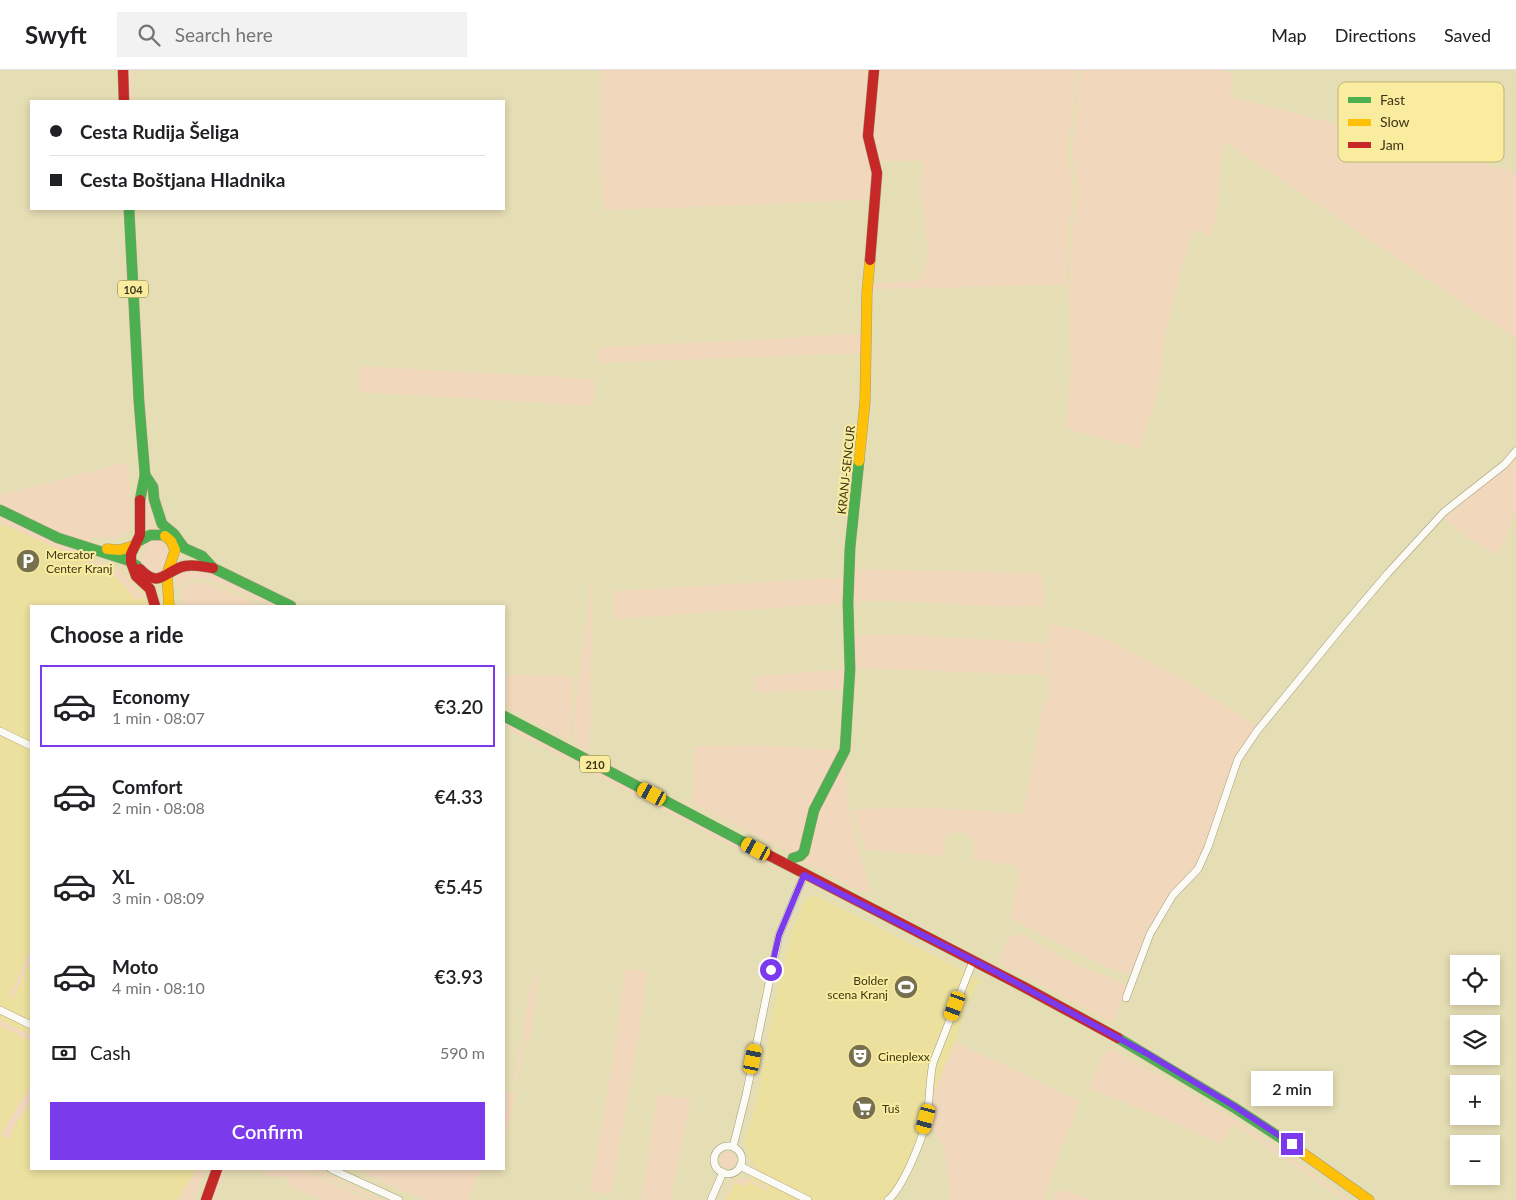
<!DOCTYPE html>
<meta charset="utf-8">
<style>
:root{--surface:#fff;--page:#f2f2f2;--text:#202124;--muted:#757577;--line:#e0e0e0;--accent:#7c3aed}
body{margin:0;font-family:Lato,sans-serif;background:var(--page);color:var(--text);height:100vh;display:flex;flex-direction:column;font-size:19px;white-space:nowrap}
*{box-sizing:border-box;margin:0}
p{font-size:16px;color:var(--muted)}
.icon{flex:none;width:28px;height:28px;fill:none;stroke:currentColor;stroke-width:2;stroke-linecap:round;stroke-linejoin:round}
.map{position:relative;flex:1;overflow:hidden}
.drawer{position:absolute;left:30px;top:535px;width:475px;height:565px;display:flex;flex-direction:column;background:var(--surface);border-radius:0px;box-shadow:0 2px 8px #0003}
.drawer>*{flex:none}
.guide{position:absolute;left:30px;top:30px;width:475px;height:110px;border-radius:0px;box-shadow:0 2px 8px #0003;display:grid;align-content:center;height:110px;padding:0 20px;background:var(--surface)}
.buttons{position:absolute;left:1450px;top:885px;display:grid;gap:10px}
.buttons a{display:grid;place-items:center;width:50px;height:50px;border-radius:0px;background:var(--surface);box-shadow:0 2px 8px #0003;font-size:25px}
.end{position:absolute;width:22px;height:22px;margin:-11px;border:6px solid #7c3aed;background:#fff;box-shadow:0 0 0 2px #fff}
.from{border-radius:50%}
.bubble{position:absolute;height:35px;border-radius:0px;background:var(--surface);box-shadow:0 2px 8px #0003;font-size:16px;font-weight:600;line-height:35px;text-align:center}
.car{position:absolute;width:15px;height:30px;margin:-15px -8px;border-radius:6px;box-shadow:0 0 4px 1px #0007;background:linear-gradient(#f5c518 24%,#345 0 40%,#f5c518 0 76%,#345 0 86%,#f5c518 0)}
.guide b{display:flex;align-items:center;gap:18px;height:48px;font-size:19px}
.guide b+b{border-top:1px solid var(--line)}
.guide i{width:12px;height:12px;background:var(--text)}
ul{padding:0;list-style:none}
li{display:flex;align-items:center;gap:15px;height:82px;margin:0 10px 8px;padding:0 10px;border:2px solid transparent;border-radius:0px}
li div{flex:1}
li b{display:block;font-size:19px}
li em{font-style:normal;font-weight:600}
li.selected{border-color:var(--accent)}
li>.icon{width:45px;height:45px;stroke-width:1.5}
h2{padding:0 20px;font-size:22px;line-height:60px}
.pay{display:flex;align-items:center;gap:12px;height:55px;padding:0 20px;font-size:19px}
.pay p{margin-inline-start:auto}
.cta{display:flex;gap:10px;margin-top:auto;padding:10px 20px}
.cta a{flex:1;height:58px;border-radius:0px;background:var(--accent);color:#fff;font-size:20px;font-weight:600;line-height:58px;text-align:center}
header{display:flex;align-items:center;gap:30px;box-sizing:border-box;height:70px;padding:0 25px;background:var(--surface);border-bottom:1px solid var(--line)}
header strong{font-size:24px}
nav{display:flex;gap:28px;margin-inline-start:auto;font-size:18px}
.search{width:350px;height:45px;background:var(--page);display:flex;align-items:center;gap:12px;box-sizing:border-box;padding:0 18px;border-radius:0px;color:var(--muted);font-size:19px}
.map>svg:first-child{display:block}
.built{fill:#ece09f}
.green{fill:#f1d7bc}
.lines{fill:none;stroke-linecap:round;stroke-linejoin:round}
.street-casing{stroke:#a29c7a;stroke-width:8}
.fast-casing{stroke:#a29c7a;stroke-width:11}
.slow-casing{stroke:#a29c7a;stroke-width:11}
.jam-casing{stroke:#a29c7a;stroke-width:11}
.street{stroke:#fbfaf4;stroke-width:7}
.fast{stroke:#4caf50;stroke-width:10}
.slow{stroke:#ffc107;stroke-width:10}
.jam{stroke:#c62828;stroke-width:10}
.route{stroke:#7c3aed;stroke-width:6}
.labels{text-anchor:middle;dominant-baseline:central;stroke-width:4;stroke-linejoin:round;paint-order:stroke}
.shield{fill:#f9ec9f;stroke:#756d40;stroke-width:1}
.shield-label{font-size:11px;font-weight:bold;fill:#3c3617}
.street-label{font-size:12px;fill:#3c3617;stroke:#f9ec9f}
.poi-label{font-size:12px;fill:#3c3617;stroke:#f9ec9f;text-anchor:start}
.key{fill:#f9ec9f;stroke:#c0b576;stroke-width:1}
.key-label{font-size:14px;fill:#3c3617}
</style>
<header>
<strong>Swyft</strong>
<div class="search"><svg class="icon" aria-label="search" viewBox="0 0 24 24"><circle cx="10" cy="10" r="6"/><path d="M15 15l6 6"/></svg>Search here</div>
<nav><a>Map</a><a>Directions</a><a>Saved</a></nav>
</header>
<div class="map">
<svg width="1516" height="1130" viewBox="0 0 1516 1130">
<rect width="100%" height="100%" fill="#e5ddb3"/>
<!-- built -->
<g class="built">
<polygon points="0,450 121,500 144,524 148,536 31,536 31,1099 205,1099 193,1130 0,1130"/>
<polygon points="813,826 819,827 982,911 977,914 965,939 955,972 934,1022 932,1029 934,1049 908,1110 894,1130 726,1130 734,1113 749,1110 756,1097 749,1086 745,1071 756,1033 780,906 790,868 804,830 807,828"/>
</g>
<!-- green -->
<g class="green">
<polygon points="127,0 133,0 134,31 129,31"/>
<path d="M601 0H1076V19L1067 82 1074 122 1069 158 1066 215 871 219 873 214 904 211 917 212C937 193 922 147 920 121 920 112 922 102 923 94L921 91H876L872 95V129L751 135 603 140 600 92Z"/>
<polygon points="1080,0 1220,0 1230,3 1233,6 1230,26 1516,102 1516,269 1224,71 1218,123 1218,137 1211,166 1195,159 1187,180 1173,232 1165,267 1159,317 1140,379 1065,358 1067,348 1071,300 1069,217 1072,160 1078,122 1072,84"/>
<polygon points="864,263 865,283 598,293 599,277 751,270"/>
<polygon points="359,296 595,309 593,336 359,322"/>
<path d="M1516 385V442L1498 485C1478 475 1462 464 1445 449L1444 442Z"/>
<path d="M128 392 131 451C128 473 109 468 92 467L90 472 49 458 0 433V425Z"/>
<polygon points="146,417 147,417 153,460 148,461"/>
<polygon points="0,446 9,449 61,475 120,500 145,527 137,530 117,508 94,498 94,495 5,455 4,456 0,455"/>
<polygon points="159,469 166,472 170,480 163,503 153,504 144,498 141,488 148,472"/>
<polygon points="850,499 1041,503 1045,536 1007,537 900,531 850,531"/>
<polygon points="182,501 205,501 281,536 270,536 226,516 205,509 189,509 175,519 176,507"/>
<polygon points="845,507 845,533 613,549 613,521"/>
<path d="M189 512 210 514 262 536H181C180 525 181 520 189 512Z"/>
<path d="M591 513H592L590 681 574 672 573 668C575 615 586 565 591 513Z"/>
<path d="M1049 553 1099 565 1184 610 1253 653 1255 666 1236 703 1211 779 1200 799 1175 826 1138 887 1130 905 1104 896 1010 848 1019 805 1017 796 972 789C973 785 975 778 974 773 972 762 956 760 948 766 945 767 944 770 943 772L945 786 865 780 854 743 853 740C910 735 966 739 1023 744L1044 629H1048Z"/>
<polygon points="851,565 906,565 1047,573 1046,605 852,598"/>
<polygon points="848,599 847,619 755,623 754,606"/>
<polygon points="504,605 574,606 570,668 567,669 504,636"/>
<polygon points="504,652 561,682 569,690 504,657"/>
<polygon points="759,675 842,680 802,780 793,784 692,733 694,676"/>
<polygon points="844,689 847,730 870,822 860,821 804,792 813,749"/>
<polygon points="578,691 711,759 781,802 780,803 758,790 574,693 574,692"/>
<path d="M1022 864 1073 894 1127 914 1116 948 1111 952 1000 894C1000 878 1005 866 1022 864Z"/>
<polygon points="31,879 31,888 13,929 9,927"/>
<polygon points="625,899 647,900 639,964 611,1125 590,1121 614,983"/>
<path d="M537 902 539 903 531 966 525 972 518 1010 514 1009C516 996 519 983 522 970 526 950 526 919 537 902Z"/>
<polygon points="0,950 31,965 31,971 0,956"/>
<path d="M955 972 1080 1031 1059 1084 1044 1130H950L944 1073 939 1072 936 1063 931 1058C937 1044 930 1036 934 1022Z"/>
<polygon points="1111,979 1175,1014 1249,1059 1351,1130 1344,1130 1233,1054 1221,1074 1163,1048 1089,1018 1100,992 1108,980"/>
<polygon points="31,1015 31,1031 11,1061 11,1066 5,1069 2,1065 2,1062"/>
<polygon points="504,1021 516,1022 507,1064 504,1065 504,1068"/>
<polygon points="658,1024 691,1029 690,1036 670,1130 641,1130"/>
<circle cx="728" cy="1090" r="8"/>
<polygon points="197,1099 206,1099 193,1130 177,1130"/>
<polygon points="223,1099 226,1099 215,1130 211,1130"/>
<polygon points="260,1099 301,1099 369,1130 321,1130 290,1116 289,1110 278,1105 271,1108 264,1104"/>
<polygon points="308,1099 315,1099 383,1130 375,1130"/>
<polygon points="356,1099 480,1099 468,1130 424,1130"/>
<polygon points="749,1109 768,1117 767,1120 748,1111 745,1116 734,1113 726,1130 723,1130 732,1112 740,1109"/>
<polygon points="1060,1119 1087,1128 1091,1130 1052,1130 1055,1123"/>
</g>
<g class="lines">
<!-- street casing -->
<g class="street-casing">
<g id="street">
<polyline points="0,661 31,676"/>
<polyline points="1126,928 1150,864 1173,825 1198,799 1208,777 1238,689 1257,661 1343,556 1388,503 1444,442 1505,394 1516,381"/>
<polyline points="0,940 31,955"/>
<circle cx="728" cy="1090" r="14"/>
<polyline points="733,1077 746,1025 779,865 804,805"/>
<polyline points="740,1096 808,1130"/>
<polyline points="331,1099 399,1130"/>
<polyline points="711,1130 723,1102"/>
<path d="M888 1130C904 1116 923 1068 927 1047 930 1029 929 1011 933 993L973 891"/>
</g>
</g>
<!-- fast casing -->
<g class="fast-casing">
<g id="fast">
<polyline points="129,139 139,332 145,405 140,430"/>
<polyline points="145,405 153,417 154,429 162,454 174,464 184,478 202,486 213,498 291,536"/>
<polyline points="0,440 58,468 127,490 137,496"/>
<polyline points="139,471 150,465 163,465"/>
<polyline points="504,646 747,774"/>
<polyline points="793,788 800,786 804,782 814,740 845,680 850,599 848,533 850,478 859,391"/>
<polyline points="1118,968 1235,1038 1287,1072"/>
</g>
</g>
<!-- slow casing -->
<g class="slow-casing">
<g id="slow">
<polyline points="859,391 865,332 867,222 870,190"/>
<polyline points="165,466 171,471 175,480 167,504 169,536"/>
<polyline points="107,479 120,480 136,475"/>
<polyline points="1287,1072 1369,1130"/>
</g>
</g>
<!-- jam casing -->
<g class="jam-casing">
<g id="jam">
<polyline points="123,0 124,31"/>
<polyline points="870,190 877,103 868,66 874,0"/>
<polyline points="140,430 140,465 131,484 131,492 136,506 150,519 155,536"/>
<path d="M140 499C160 520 165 500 185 496 194 494 204 497 213 498"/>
<polyline points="747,774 1024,917 1118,968"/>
<polyline points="206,1130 217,1099"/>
</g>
</g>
<!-- street -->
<use href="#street" class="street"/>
<!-- fast -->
<use href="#fast" class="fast"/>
<!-- slow -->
<use href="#slow" class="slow"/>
<!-- jam -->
<use href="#jam" class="jam"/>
</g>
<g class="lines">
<!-- route -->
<polyline class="route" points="771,900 779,865 804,805 994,901 1146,983 1234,1036 1292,1074"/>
</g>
<!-- icons -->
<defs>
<g id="parking-disc" transform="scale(1.25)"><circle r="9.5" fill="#77704e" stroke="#f9ec9f"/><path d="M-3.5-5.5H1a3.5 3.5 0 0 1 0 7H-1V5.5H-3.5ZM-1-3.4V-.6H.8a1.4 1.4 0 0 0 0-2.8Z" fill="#fff"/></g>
<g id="stadium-disc" transform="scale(1.25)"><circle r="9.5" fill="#77704e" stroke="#f9ec9f"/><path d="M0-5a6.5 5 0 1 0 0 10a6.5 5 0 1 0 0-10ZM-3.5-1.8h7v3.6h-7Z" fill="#fff"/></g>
<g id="theatre-disc" transform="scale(1.25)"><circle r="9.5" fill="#77704e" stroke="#f9ec9f"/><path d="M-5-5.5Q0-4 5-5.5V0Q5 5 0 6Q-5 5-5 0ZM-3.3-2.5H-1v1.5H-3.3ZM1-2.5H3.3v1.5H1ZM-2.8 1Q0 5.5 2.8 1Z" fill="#fff"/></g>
<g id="supermarket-disc" transform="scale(1.25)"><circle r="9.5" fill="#77704e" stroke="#f9ec9f"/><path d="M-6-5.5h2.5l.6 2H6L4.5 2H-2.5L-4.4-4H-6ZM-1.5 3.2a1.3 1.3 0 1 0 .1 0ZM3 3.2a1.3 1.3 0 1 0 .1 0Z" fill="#fff"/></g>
</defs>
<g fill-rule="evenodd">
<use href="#parking-disc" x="28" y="491"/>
<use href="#stadium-disc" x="906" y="917"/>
<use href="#theatre-disc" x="860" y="986"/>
<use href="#supermarket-disc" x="864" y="1038"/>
</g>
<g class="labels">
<!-- shield labels -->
<g class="shield">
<rect x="118" y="210.5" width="30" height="17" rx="4"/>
<rect x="580" y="685.5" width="30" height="17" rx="4"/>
</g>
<g class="shield-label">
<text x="133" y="219">104</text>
<text x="595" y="694">210</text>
</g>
<!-- street labels -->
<g class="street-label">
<text transform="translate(846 400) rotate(-84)">KRANJ-SENCUR</text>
</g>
<!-- poi labels -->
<g class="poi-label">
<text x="46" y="484">Mercator<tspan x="46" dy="14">Center Kranj</tspan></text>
<text x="888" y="910" text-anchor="end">Bolder<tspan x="888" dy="14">scena Kranj</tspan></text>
<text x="878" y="986">Cineplexx</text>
<text x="882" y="1038">Tuš</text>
</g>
</g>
<!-- legend -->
<rect x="1338" y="12" width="166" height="80" rx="8" class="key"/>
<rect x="1348" y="27" width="23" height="6" fill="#4caf50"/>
<rect x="1348" y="49" width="23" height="7" fill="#ffc107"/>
<rect x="1348" y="72" width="23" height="6" fill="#c62828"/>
<g class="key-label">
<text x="1380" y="35">Fast</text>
<text x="1380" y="57">Slow</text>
<text x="1380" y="80">Jam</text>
</g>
</svg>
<div class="buttons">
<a><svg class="icon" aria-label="locate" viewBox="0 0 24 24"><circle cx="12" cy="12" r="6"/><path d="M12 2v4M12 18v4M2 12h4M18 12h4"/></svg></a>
<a><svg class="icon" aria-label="layers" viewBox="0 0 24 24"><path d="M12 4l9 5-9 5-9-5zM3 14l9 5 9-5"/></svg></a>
<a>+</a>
<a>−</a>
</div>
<i class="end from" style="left:771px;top:900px"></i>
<i class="end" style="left:1292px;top:1074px"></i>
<div class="bubble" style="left:1251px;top:1001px;width:82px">2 min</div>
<i class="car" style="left:652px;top:724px;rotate:298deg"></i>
<i class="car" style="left:756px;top:779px;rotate:298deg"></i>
<i class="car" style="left:955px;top:936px;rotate:200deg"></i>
<i class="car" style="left:753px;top:989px;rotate:11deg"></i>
<i class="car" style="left:926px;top:1049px;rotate:195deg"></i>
<div class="guide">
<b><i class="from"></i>Cesta Rudija Šeliga</b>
<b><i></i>Cesta Boštjana Hladnika</b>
</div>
<section class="drawer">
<h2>Choose a ride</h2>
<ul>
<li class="selected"><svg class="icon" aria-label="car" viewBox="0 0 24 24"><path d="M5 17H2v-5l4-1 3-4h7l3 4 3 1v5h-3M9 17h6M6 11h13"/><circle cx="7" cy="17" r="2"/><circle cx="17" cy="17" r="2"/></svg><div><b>Economy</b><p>1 min · 08:07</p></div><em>€3.20</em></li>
<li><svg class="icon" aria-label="car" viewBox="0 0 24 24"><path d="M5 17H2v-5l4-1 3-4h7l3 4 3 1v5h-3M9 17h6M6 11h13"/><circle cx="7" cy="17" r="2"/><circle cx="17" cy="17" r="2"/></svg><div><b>Comfort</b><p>2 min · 08:08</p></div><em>€4.33</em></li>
<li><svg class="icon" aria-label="car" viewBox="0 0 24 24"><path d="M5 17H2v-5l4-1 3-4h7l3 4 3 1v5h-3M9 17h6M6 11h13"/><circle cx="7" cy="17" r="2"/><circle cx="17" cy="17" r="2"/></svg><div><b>XL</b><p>3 min · 08:09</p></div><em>€5.45</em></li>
<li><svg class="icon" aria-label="car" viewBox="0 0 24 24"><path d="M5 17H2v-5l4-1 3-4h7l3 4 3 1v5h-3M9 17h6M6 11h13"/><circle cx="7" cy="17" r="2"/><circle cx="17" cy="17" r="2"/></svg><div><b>Moto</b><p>4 min · 08:10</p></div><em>€3.93</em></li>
</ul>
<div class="pay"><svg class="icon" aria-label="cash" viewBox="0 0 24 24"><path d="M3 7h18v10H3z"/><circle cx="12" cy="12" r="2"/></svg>Cash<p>590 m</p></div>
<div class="cta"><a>Confirm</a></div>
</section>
</div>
